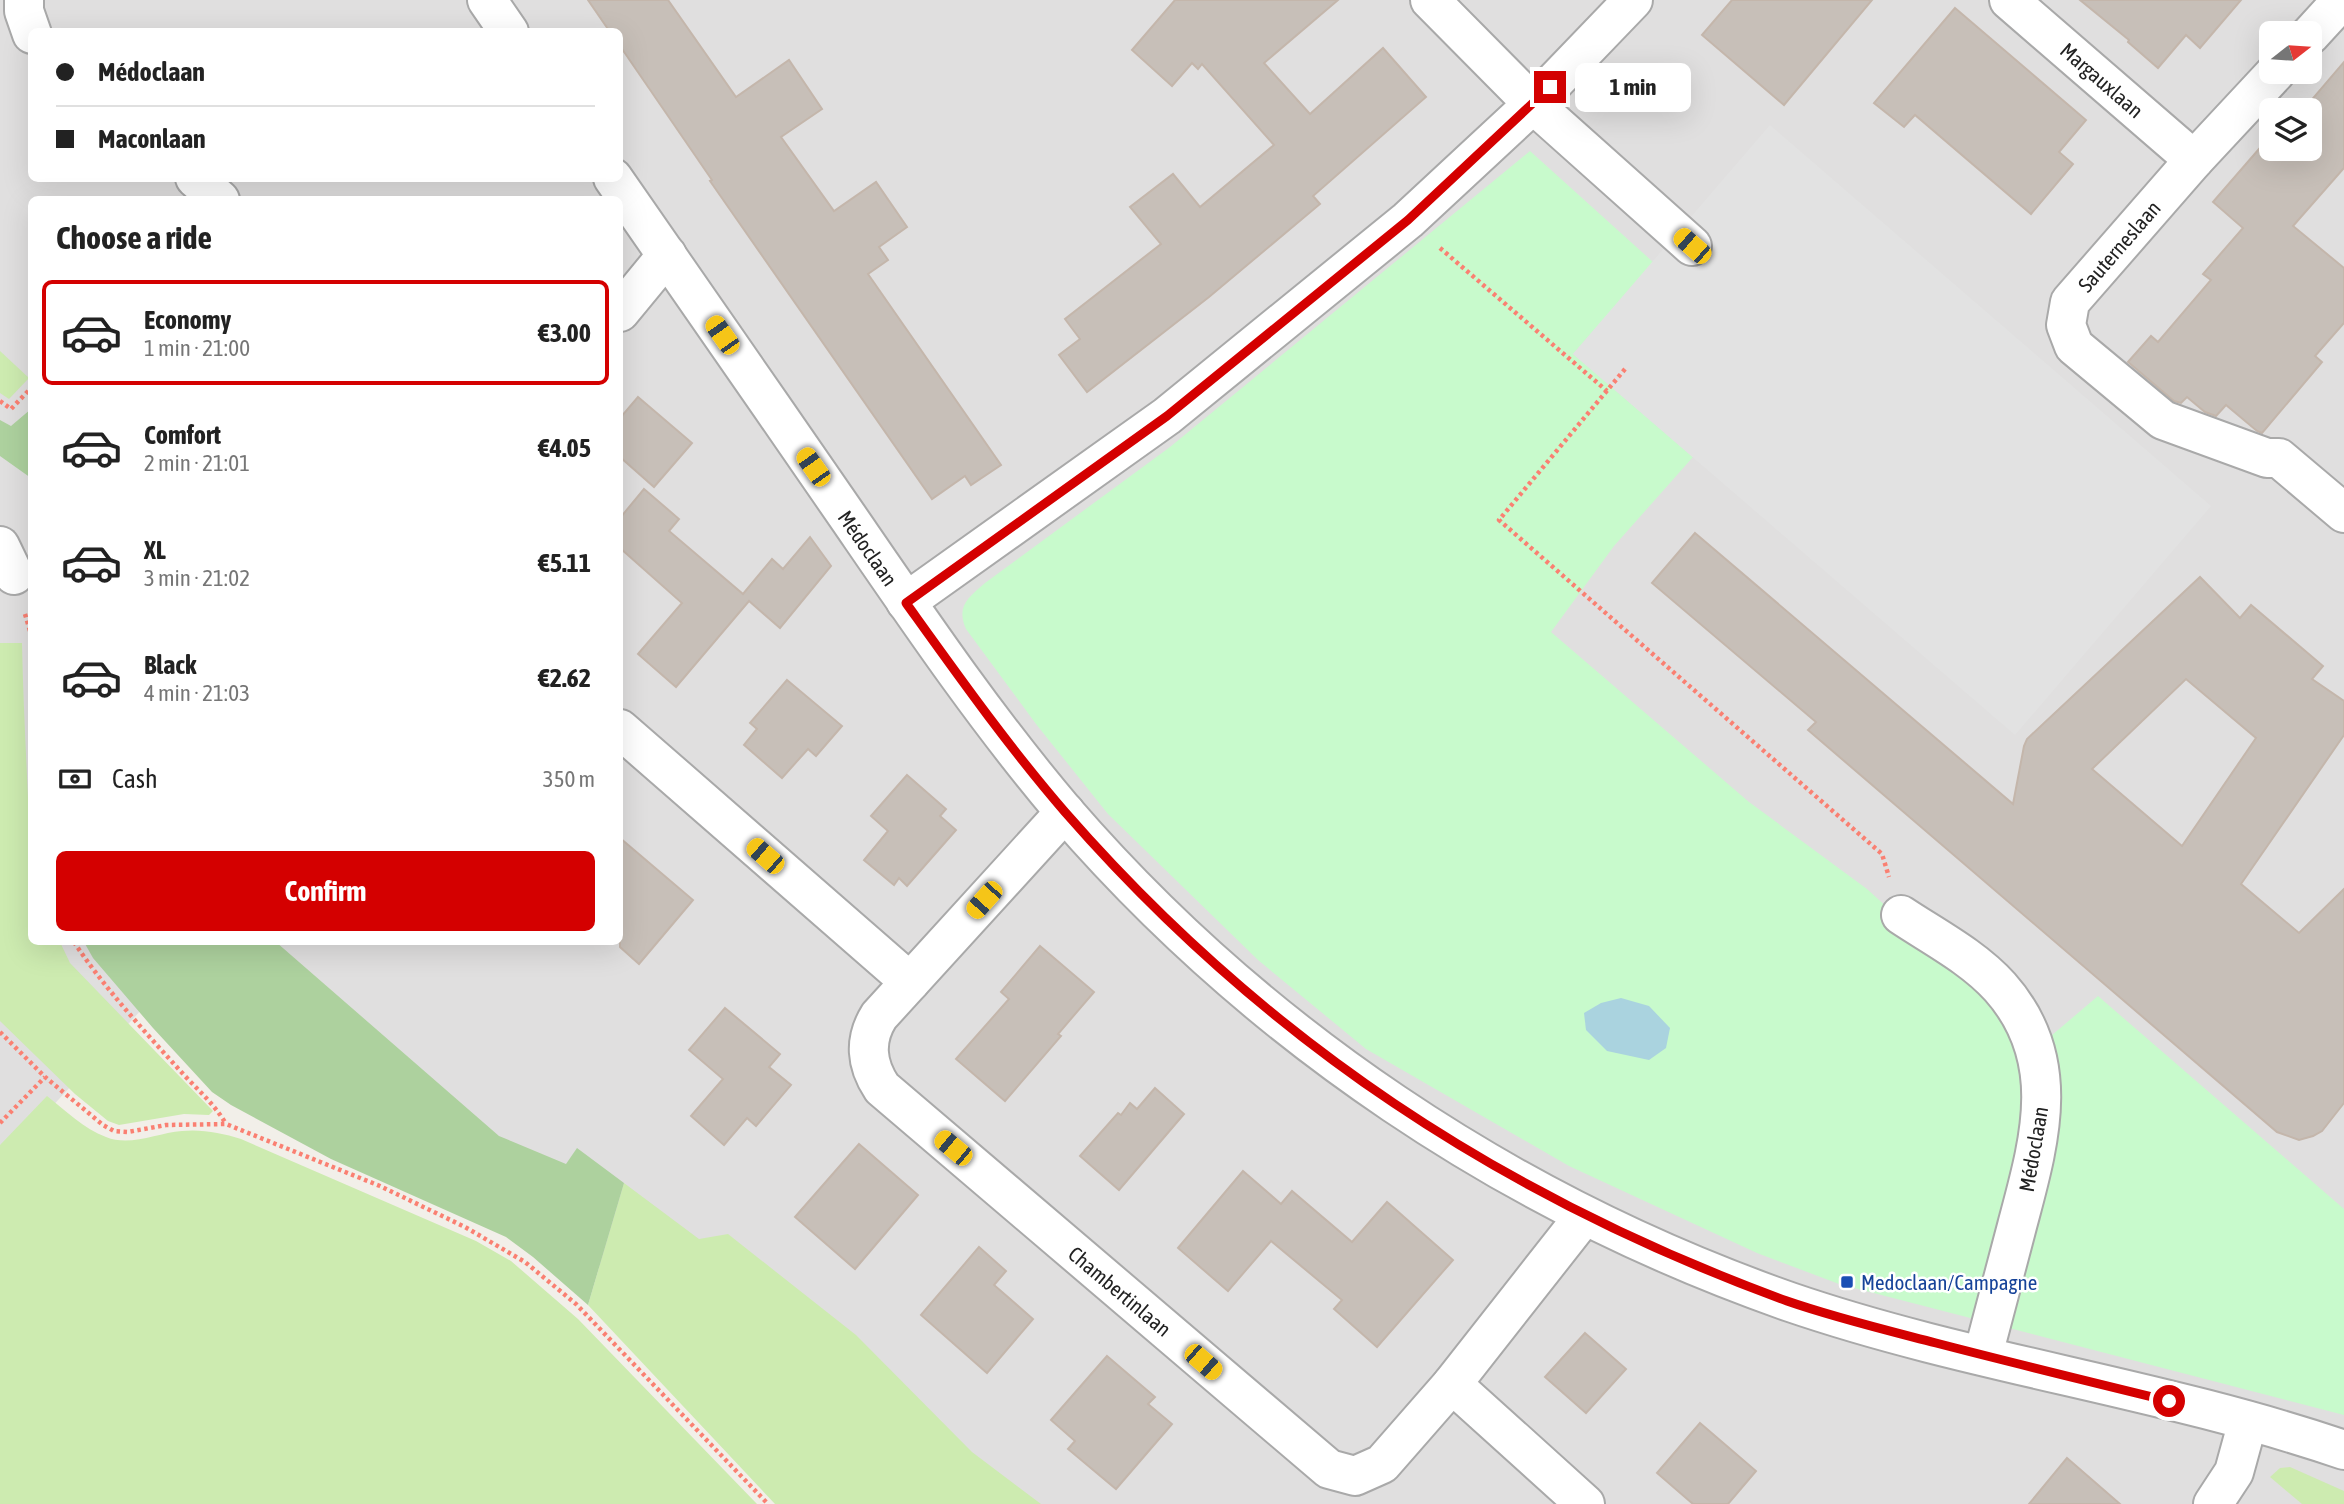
<!DOCTYPE html>
<meta charset="utf-8">
<style>
:root{--surface:#fff;--page:#f6f6f6;--text:#222;--muted:#767676;--line:#e0e0e0;--accent:#d40000}
body{margin:0;font-family:"Asap Condensed",sans-serif;background:var(--page);color:var(--text);height:100vh;display:flex;flex-direction:column;font-size:26px;white-space:nowrap}
*{box-sizing:border-box;margin:0}
p{font-size:23px;color:var(--muted)}
.icon{flex:none;width:38px;height:38px;fill:none;stroke:currentColor;stroke-width:2;stroke-linecap:round;stroke-linejoin:round}
.map{position:relative;flex:1;overflow:hidden}
.drawer{position:absolute;left:28px;top:196px;width:595px;height:749px;display:flex;flex-direction:column;background:var(--surface);border-radius:10px;box-shadow:0 7px 28px #0002}
.drawer>*{flex:none}
.hud{position:absolute;left:28px;top:28px;width:595px;height:154px;border-radius:10px;box-shadow:0 7px 28px #0002;display:grid;align-content:center;height:154px;padding:0 28px;background:var(--surface)}
.needle{width:46px;rotate:73deg}
.controls{position:absolute;left:2259px;top:21px;display:grid;gap:14px}
.controls a{display:grid;place-items:center;width:63px;height:63px;border-radius:10px;background:var(--surface);box-shadow:0 7px 28px #0002;font-size:35px}
.end{position:absolute;width:32px;height:32px;margin:-16px;border:9px solid #d40000;background:#fff;box-shadow:0 0 0 4px #fff}
.from{border-radius:50%}
.bubble{position:absolute;height:49px;border-radius:10px;background:var(--surface);box-shadow:0 7px 28px #0002;font-size:23px;font-weight:700;line-height:49px;text-align:center}
.car{position:absolute;width:21px;height:42px;margin:-21px -10px;border-radius:9px;box-shadow:0 0 5px 2px #0007;background:linear-gradient(#f5c518 24%,#345 0 40%,#f5c518 0 76%,#345 0 86%,#f5c518 0)}
.hud b{display:flex;align-items:center;gap:24px;height:66px;font-size:26px}
.hud b+b{border-top:2px solid var(--line)}
.hud i{width:18px;height:18px;background:var(--text)}
ul{padding:0;list-style:none}
li{display:flex;align-items:center;gap:21px;height:105px;margin:0 14px 10px;padding:0 14px;border:4px solid transparent;border-radius:10px}
li div{flex:1}
li b{display:block;font-size:26px}
li em{font-style:normal;font-weight:700}
li.on{border-color:var(--accent)}
li>.icon{width:63px;height:63px;stroke-width:1.5}
h2{padding:0 28px;font-size:32px;line-height:84px}
.pay{display:flex;align-items:center;gap:18px;height:77px;padding:0 28px;font-size:26px}
.pay p{margin-inline-start:auto}
.action{display:flex;gap:14px;margin-top:auto;padding:14px 28px}
.action a{flex:1;height:80px;border-radius:10px;background:var(--accent);color:#fff;font-size:28px;font-weight:700;line-height:80px;text-align:center}
.map>svg:first-child{display:block}
.residential{fill:#e0dfdf;fill-rule:evenodd}
.grass{fill:#cdebb0}
.forest{fill:#add19e}
.park{fill:#c8facc}
.parking{fill:#e2e2e2}
.water{fill:#aad3df}
.building{fill:#c7bfb8;stroke:#c4b6ab;stroke-width:2;fill-rule:evenodd}
.lines{fill:none;stroke-linecap:round;stroke-linejoin:round}
.minor-casing{stroke:#a9a9a9;stroke-width:42}
.path{stroke:#fa8072;stroke-width:4.5;stroke-dasharray:3.5 3.5;stroke-linecap:butt}
.minor{stroke:#fff;stroke-width:38}
.route{stroke:#d40000;stroke-width:9}
.transit-dot{fill:#1a4fb4;stroke:#fff;stroke-width:2.5}
.labels{text-anchor:middle;dominant-baseline:central;stroke-width:5;stroke-linejoin:round;paint-order:stroke}
.street-label{font-size:21px;fill:#222;stroke:#fff}
.transit-label{font-size:21px;fill:#164399;stroke:#fff;text-anchor:start}
</style>
<div class="map">
<svg width="2344" height="1504" viewBox="0 0 2344 1504">
<rect width="100%" height="100%" fill="#f2efe9"/>
<!-- residential -->
<path class="residential" d="M0 0H2344V1504H1020L142 1009 0 1163ZM32 32H620V178H32ZM2272 33H2310V72H2272ZM2272 110H2310V149H2272ZM32 200H620V942H32Z"/>
<!-- grass -->
<g class="grass">
<polygon points="0,351 29,378 9,399 0,393"/>
<path d="M0 643H22C24 743 32 842 32 942H60L70 963 213 1111 209 1115 184 1114 119 1125 108 1121 75 1094 0 1021Z"/>
<path d="M47 1096C65 1110 84 1129 106 1137 130 1147 157 1133 182 1131 202 1129 222 1133 241 1139L476 1241 511 1261 578 1319 757 1504H0V1145Z"/>
<polygon points="624,1183 699,1239 728,1234 856,1335 972,1452 1041,1504 775,1504 588,1305"/>
<polygon points="2290,1467 2344,1491 2344,1504 2302,1504 2270,1477 2280,1468"/>
</g>
<!-- forest -->
<g class="forest">
<polygon points="31,409 31,478 0,456 0,420 11,426"/>
<polygon points="84,942 276,942 499,1136 566,1164 577,1148 624,1183 588,1305 533,1257 506,1237 331,1159 231,1105 212,1092 153,1028 93,958"/>
</g>
<!-- park -->
<path class="park" d="M1530 151 1653 262 1573 354 1693 457 1614 546 1551 632 1749 802 1867 889 1986 997 2025 1058 2098 996 2344 1209V1415L1839 1284 1757 1253 1569 1166 1366 1049 1258 960 1108 814 1036 724 966 629C956 606 968 598 985 583L1170 447Z"/>
<!-- parking -->
<polygon class="parking" points="1770,125 2211,506 2015,735 1573,354"/>
<!-- water -->
<polygon class="water" points="1621,998 1649,1006 1670,1028 1666,1048 1649,1060 1607,1051 1586,1030 1584,1013 1601,1003"/>
<!-- building -->
<g class="building">
<polygon points="588,0 668,0 736,97 789,60 822,109 781,137 834,211 876,182 907,227 879,247 888,260 868,274 1001,465 971,485 965,476 932,499 710,181 712,180 620,46 620,32 610,32"/>
<polygon points="1175,0 1338,0 1264,63 1310,114 1383,48 1426,97 1313,196 1320,204 1209,297 1087,392 1059,355 1080,339 1065,319 1161,244 1130,207 1173,174 1200,207 1274,145 1202,64 1198,69 1192,63 1172,86 1132,50"/>
<polygon points="1732,0 1872,0 1784,105 1702,35"/>
<polygon points="2080,0 2241,0 2200,48 2186,35 2158,68 2128,42 2129,40"/>
<polygon points="1955,8 2086,120 2059,152 2073,164 2031,214 1915,115 1904,127 1874,103"/>
<polygon points="2344,62 2344,168 2293,226 2344,268 2344,323 2315,356 2322,362 2262,433 2257,431 2226,405 2216,416 2205,412 2187,397 2181,403 2174,401 2128,362 2151,336 2158,342 2211,280 2203,274 2243,228 2213,202 2272,134 2272,149 2310,149 2310,110 2303,110"/>
<polygon points="638,397 692,443 654,487 620,457 620,418"/>
<polygon points="644,489 679,519 669,531 743,594 772,559 783,569 810,537 831,566 780,628 749,601 676,687 638,654 682,603 620,548 620,518"/>
<path d="M1695 533 2013 804 2024 746 2027 739 2200 577 2240 618 2251 605 2323 666 2312 679 2344 701V735L2241 884 2299 933 2344 889V1103L2322 1131 2313 1136 2299 1140 2277 1132 1808 730 1816 722 1652 583ZM2186 679 2256 738 2182 846 2092 769Z"/>
<polygon points="787,680 842,726 816,756 808,749 782,778 744,745 757,729 750,723"/>
<polygon points="907,775 946,809 940,816 956,830 907,886 899,878 894,885 864,860 888,831 871,816"/>
<polygon points="620,838 693,900 639,964 620,947"/>
<polygon points="1040,946 1094,992 1058,1034 1061,1036 1005,1101 956,1059 1009,999 1001,992"/>
<polygon points="725,1008 780,1054 769,1067 791,1085 756,1126 747,1118 724,1145 691,1116 723,1079 689,1050"/>
<polygon points="1155,1088 1184,1114 1119,1190 1080,1156 1118,1113 1121,1115 1130,1103 1137,1109"/>
<polygon points="859,1144 918,1195 855,1269 795,1217"/>
<polygon points="1243,1171 1281,1204 1292,1191 1352,1242 1387,1202 1453,1260 1377,1347 1334,1309 1342,1300 1271,1241 1228,1291 1178,1248"/>
<polygon points="979,1247 1006,1271 994,1285 1033,1319 987,1373 921,1315"/>
<polygon points="1585,1333 1626,1369 1586,1413 1545,1377"/>
<polygon points="1107,1356 1155,1397 1148,1404 1172,1424 1116,1489 1068,1449 1075,1441 1051,1420"/>
<polygon points="1700,1423 1756,1471 1728,1504 1693,1504 1657,1473"/>
<polygon points="2067,1458 2120,1504 2029,1504"/>
</g>
<g class="lines">
<!-- minor casing -->
<g class="minor-casing">
<g id="minor">
<polyline points="24,0 24,11 32,34"/>
<polyline points="487,0 509,32"/>
<polyline points="1430,0 1533,104 1692,246"/>
<polyline points="2009,0 2194,160"/>
<polyline points="2310,35 2342,0"/>
<polyline points="2276,72 2194,160 2070,302 2066,325 2074,346 2163,420 2267,458 2279,458 2344,513"/>
<polyline points="195,178 220,200"/>
<path d="M613 178C693 292 771 406 850 520 918 619 985 718 1063 810 1257 1035 1510 1204 1790 1302 1971 1364 2163 1388 2344 1450"/>
<polyline points="620,312 667,255"/>
<polyline points="0,546 14,575"/>
<polyline points="906,602 1167,416 1408,220 1533,104 1633,0"/>
<polyline points="620,729 910,982"/>
<path d="M1065 812 879 1016C864 1040 866 1064 882 1088L1329 1469 1355 1476 1382 1464 1452 1384 1584 1216"/>
<path d="M1901 915C1934 937 1973 957 2000 987 2065 1060 2039 1143 2017 1226 2006 1269 1994 1312 1983 1355"/>
<polyline points="1452,1384 1585,1504"/>
<polyline points="2213,1504 2234,1472 2248,1421"/>
</g>
</g>
<!-- path -->
<g class="path">
<polyline points="1440,248 1607,391"/>
<polyline points="1625,369 1499,520 1882,854 1889,877"/>
<polyline points="0,401 11,409 32,387"/>
<polyline points="25,614 30,631 32,654"/>
<path d="M74 942C105 989 146 1033 184 1075 199 1091 215 1105 226 1124"/>
<polyline points="0,1032 45,1077 103,1125 114,1131 128,1132 166,1125 226,1124 380,1186 465,1227 525,1262 576,1304 768,1504"/>
<polyline points="0,1123 45,1077"/>
</g>
<!-- minor -->
<use href="#minor" class="minor"/>
</g>
<g class="lines">
<!-- route -->
<path class="route" d="M1550 87 1408 220 1167 416 906 603C957 674 1008 746 1065 812 1265 1041 1502 1197 1787 1301 1836 1318 1886 1330 1936 1343 2013 1363 2091 1382 2169 1401"/>
</g>
<!-- markers -->
<rect class="transit-dot" x="1840" y="1275" width="14" height="14" rx="3.5"/>
<g class="labels">
<!-- street labels -->
<g class="street-label">
<text transform="translate(2102 80) rotate(41)">Margauxlaan</text>
<text transform="translate(2119 246) rotate(-49)">Sauterneslaan</text>
<text transform="translate(868 548) rotate(55)">Médoclaan</text>
<text transform="translate(2033 1149) rotate(-80)">Médoclaan</text>
<text transform="translate(1120 1291) rotate(40)">Chambertinlaan</text>
</g>
<!-- transit labels -->
<g class="transit-label">
<text x="1861" y="1282">Medoclaan/Campagne</text>
</g>
</g>
</svg>
<div class="controls">
<a><svg class="needle" viewBox="-14 -14 28 28"><path d="M0-13l5 13h-10z" fill="#e53935"/><path d="M0 13l5-13h-10z" fill="#767676"/></svg></a>
<a><svg class="icon" aria-label="layers" viewBox="0 0 24 24"><path d="M12 4l9 5-9 5-9-5zM3 14l9 5 9-5"/></svg></a>
</div>
<i class="end from" style="left:2169px;top:1401px"></i>
<i class="end" style="left:1550px;top:87px"></i>
<div class="bubble" style="left:1575px;top:63px;width:116px">1 min</div>
<i class="car" style="left:1692px;top:246px;rotate:311deg"></i>
<i class="car" style="left:722px;top:335px;rotate:325deg"></i>
<i class="car" style="left:813px;top:467px;rotate:325deg"></i>
<i class="car" style="left:765px;top:856px;rotate:311deg"></i>
<i class="car" style="left:984px;top:900px;rotate:222deg"></i>
<i class="car" style="left:953px;top:1148px;rotate:310deg"></i>
<i class="car" style="left:1203px;top:1362px;rotate:131deg"></i>
<div class="hud">
<b><i class="from"></i>Médoclaan</b>
<b><i></i>Maconlaan</b>
</div>
<section class="drawer">
<h2>Choose a ride</h2>
<ul>
<li class="on"><svg class="icon" aria-label="car" viewBox="0 0 24 24"><path d="M5 17H2v-5l4-1 3-4h7l3 4 3 1v5h-3M9 17h6M6 11h13"/><circle cx="7" cy="17" r="2"/><circle cx="17" cy="17" r="2"/></svg><div><b>Economy</b><p>1 min · 21:00</p></div><em>€3.00</em></li>
<li><svg class="icon" aria-label="car" viewBox="0 0 24 24"><path d="M5 17H2v-5l4-1 3-4h7l3 4 3 1v5h-3M9 17h6M6 11h13"/><circle cx="7" cy="17" r="2"/><circle cx="17" cy="17" r="2"/></svg><div><b>Comfort</b><p>2 min · 21:01</p></div><em>€4.05</em></li>
<li><svg class="icon" aria-label="car" viewBox="0 0 24 24"><path d="M5 17H2v-5l4-1 3-4h7l3 4 3 1v5h-3M9 17h6M6 11h13"/><circle cx="7" cy="17" r="2"/><circle cx="17" cy="17" r="2"/></svg><div><b>XL</b><p>3 min · 21:02</p></div><em>€5.11</em></li>
<li><svg class="icon" aria-label="car" viewBox="0 0 24 24"><path d="M5 17H2v-5l4-1 3-4h7l3 4 3 1v5h-3M9 17h6M6 11h13"/><circle cx="7" cy="17" r="2"/><circle cx="17" cy="17" r="2"/></svg><div><b>Black</b><p>4 min · 21:03</p></div><em>€2.62</em></li>
</ul>
<div class="pay"><svg class="icon" aria-label="cash" viewBox="0 0 24 24"><path d="M3 7h18v10H3z"/><circle cx="12" cy="12" r="2"/></svg>Cash<p>350 m</p></div>
<div class="action"><a>Confirm</a></div>
</section>
</div>
